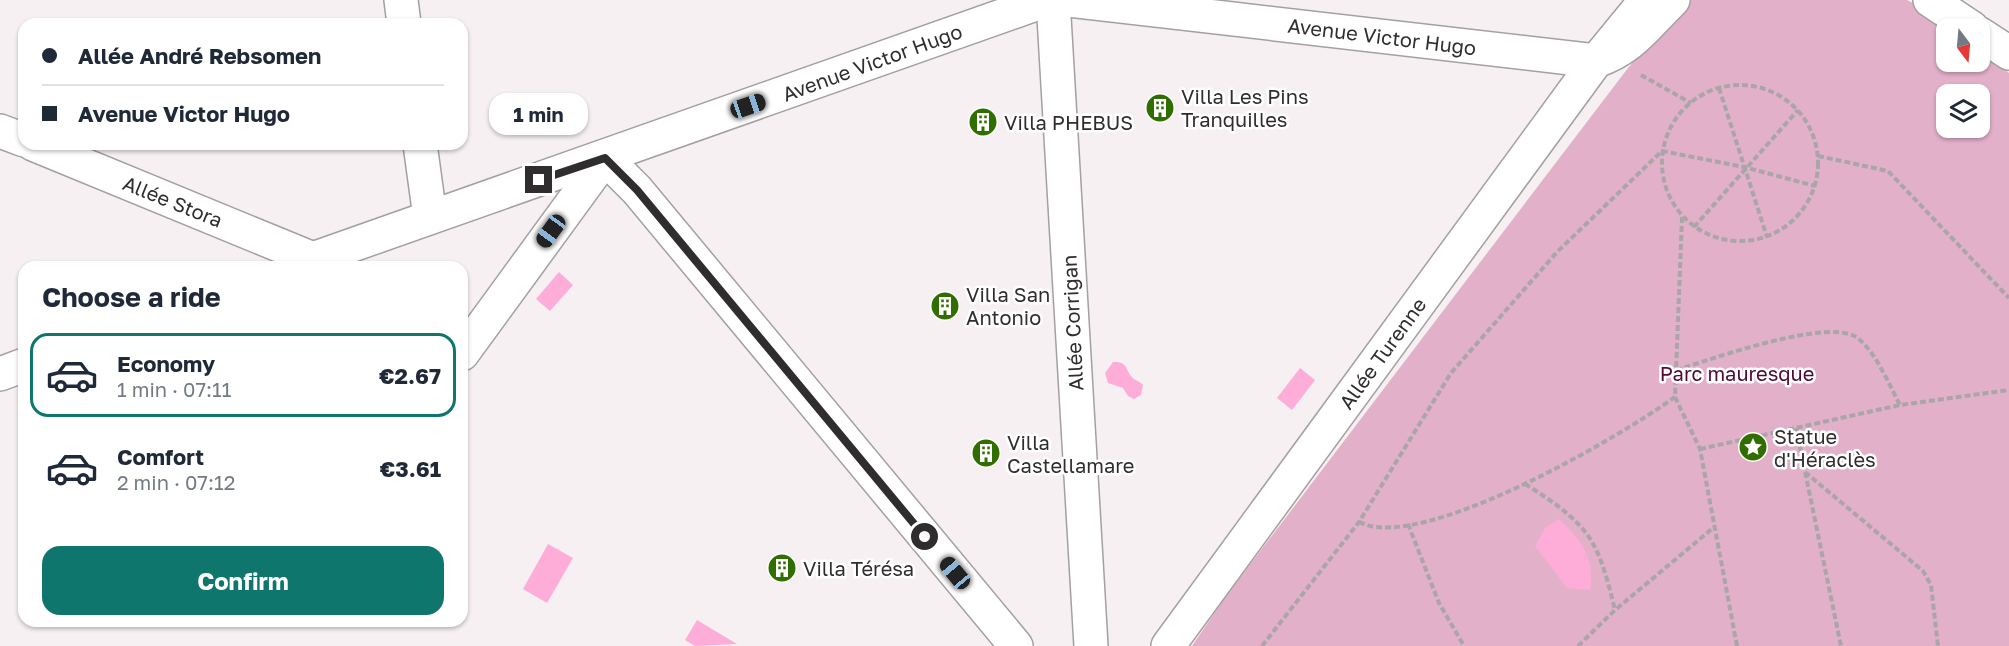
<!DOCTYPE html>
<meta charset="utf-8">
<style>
:root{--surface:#fff;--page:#f2f2f3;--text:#1f2937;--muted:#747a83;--line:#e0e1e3;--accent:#0f766e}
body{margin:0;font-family:"Golos Text",sans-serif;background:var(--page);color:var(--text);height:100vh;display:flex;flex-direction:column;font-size:22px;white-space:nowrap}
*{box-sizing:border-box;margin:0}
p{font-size:20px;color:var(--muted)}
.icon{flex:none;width:33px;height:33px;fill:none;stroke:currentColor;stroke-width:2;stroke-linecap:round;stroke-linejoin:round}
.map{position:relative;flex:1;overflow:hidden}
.side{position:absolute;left:18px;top:261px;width:450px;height:366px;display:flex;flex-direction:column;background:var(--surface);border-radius:18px;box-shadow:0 2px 4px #0004}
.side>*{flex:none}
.hud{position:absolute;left:18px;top:18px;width:450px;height:132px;border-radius:18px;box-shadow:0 2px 4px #0004;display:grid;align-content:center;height:132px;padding:0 24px;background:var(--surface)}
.needle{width:39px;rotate:164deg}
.fabs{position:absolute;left:1936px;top:18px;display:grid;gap:12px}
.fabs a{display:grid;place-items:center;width:54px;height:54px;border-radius:12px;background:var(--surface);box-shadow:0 2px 4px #0004;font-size:30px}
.end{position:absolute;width:27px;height:27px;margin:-14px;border:8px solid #302d2e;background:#fff;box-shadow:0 0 0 3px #fff}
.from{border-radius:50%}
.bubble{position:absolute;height:42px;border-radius:18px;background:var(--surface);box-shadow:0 2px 4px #0004;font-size:20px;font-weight:700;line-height:42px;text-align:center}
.car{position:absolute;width:18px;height:36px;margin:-18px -9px;border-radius:8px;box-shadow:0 0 4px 2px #0007;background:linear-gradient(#222 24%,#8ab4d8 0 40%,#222 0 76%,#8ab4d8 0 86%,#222 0)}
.hud b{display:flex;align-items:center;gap:21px;height:57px;font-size:22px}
.hud b+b{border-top:2px solid var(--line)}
.hud i{width:15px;height:15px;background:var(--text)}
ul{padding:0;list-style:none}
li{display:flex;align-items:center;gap:18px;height:84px;margin:0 12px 9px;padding:0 12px;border:3px solid transparent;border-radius:18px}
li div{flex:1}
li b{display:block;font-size:22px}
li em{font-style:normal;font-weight:700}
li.selected{border-color:var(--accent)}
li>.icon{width:54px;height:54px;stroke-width:1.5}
h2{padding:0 24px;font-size:27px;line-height:72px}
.primary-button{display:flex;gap:12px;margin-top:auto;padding:12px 24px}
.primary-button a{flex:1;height:69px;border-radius:18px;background:var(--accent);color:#fff;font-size:24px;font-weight:700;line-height:69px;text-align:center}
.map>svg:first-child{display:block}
.green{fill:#e2b0c9;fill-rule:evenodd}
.water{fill:#fdadd7}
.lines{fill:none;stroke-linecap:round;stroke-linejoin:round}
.street-casing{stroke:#a59fa2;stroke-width:36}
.secondary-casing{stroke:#a59fa2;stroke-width:36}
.path{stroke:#aaa5a7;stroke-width:4;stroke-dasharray:6 3;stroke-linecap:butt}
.street{stroke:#fff;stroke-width:33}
.secondary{stroke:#fff;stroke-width:33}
.route{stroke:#302d2e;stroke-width:8}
.labels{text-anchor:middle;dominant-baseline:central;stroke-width:5;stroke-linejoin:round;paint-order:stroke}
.street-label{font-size:20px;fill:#302d2e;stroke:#fff}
.poi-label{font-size:20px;fill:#302d2e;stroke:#fff;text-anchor:start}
.park-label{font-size:20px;fill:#4e0936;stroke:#fff}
</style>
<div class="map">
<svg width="2009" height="646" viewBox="0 0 2009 646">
<rect width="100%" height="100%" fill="#f6f0f3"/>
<!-- green -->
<path class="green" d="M1690 0H1907L1921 7 1947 28V62H1980V47L2009 73V646H1192L1226 596 1628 68 1659 30ZM1947 94H1980V128H1947Z"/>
<!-- water -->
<g class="water">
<polygon points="559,272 573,285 550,311 536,299"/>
<path d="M1113 362C1127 361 1125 368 1131 376 1134 381 1139 380 1143 385L1141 395 1134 399 1128 396 1123 388 1108 383 1105 373Z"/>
<polygon points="1300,368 1315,380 1292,410 1277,398"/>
<path d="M1559 519C1582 541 1595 557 1590 590L1567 588 1535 546 1545 528Z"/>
<polygon points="548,544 573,558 547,603 523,589"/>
<polygon points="697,620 737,644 695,646 685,640"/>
</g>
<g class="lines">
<!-- street casing -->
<g class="street-casing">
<g id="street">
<polyline points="401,0 404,24"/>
<polyline points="1053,0 1091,646"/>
<polyline points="0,131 24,140"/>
<polyline points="33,144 313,259"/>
<polyline points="420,144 430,217"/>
<polyline points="462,354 605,158 637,190 1016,646"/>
<path d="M1168 646 1596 61C1633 48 1646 26 1673 0"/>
</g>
</g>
<!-- secondary casing -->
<g class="secondary-casing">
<g id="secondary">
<polyline points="1069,0 1596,61 1646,0"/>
<polyline points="1930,0 1972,28"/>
<polyline points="1980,34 2009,53"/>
<polyline points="290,267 1047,0"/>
<polyline points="0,374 24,365"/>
</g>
</g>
<!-- path -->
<g class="path">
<polyline points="1641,75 1691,103"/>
<circle cx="1740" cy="163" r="78"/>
<polyline points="1719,88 1767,237"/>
<polyline points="1818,156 1888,171 2009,298"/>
<polyline points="1694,227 1798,110"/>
<path d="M1676 370C1710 360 1832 315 1859 339 1878 356 1888 383 1900 405"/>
<polyline points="1675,397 1700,449 1737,646"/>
<polyline points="1796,428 1841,646"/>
<polyline points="1700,449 1900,405 2009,390"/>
<polyline points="1805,472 1923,571 1931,585 1938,646"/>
<path d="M1525 484C1544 496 1566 510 1581 527 1601 548 1608 583 1615 610"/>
<path d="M1359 522C1365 524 1371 527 1377 527 1449 535 1615 440 1675 397L1682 217"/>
<polyline points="1408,524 1439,603 1464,646"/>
<polyline points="1262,646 1359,522 1451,373 1557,252 1662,151 1744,167 1815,186"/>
<polyline points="1578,646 1615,610 1713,528"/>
</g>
<!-- street -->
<use href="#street" class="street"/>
<!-- secondary -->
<use href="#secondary" class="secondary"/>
</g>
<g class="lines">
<!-- route -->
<polyline class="route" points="539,180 605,158 637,190 925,537"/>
</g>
<!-- icons -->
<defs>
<g id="building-disc" transform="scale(1.5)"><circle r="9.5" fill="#306e00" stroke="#fff"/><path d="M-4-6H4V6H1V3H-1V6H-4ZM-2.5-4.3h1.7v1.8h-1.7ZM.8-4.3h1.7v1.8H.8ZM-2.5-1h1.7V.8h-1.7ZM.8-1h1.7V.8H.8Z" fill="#fff"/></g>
<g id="sight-disc" transform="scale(1.5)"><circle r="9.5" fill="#306e00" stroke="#fff"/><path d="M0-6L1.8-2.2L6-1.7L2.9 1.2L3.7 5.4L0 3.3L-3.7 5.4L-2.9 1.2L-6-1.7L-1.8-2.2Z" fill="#fff"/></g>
</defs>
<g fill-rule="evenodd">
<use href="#building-disc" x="1160" y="108"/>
<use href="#building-disc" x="983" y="122"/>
<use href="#building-disc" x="945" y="306"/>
<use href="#sight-disc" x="1753" y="447"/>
<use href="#building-disc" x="986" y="453"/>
<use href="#building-disc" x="782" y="568"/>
</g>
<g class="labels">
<!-- street labels -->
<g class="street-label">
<text transform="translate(1382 36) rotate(7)">Avenue Victor Hugo</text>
<text transform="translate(872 62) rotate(-20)">Avenue Victor Hugo</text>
<text transform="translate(173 201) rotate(22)">Allée Stora</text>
<text transform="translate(1072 323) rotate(-93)">Allée Corrigan</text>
<text transform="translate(1382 353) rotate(-54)">Allée Turenne</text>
</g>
<!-- poi labels -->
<g class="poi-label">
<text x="1181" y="96">Villa Les Pins<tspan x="1181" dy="23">Tranquilles</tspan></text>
<text x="1004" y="122">Villa PHEBUS</text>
<text x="966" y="294">Villa San<tspan x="966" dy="23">Antonio</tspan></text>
<text x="1774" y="436">Statue<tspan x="1774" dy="23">d'Héraclès</tspan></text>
<text x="1007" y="442">Villa<tspan x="1007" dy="23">Castellamare</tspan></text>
<text x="803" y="568">Villa Térésa</text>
</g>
<!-- park labels -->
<g class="park-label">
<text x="1737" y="373">Parc mauresque</text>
</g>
</g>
</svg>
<div class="fabs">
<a><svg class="needle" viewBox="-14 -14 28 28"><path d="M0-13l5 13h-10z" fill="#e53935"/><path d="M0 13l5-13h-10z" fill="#747a83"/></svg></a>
<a><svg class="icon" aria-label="layers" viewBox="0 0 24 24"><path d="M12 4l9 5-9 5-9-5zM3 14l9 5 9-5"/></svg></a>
</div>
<i class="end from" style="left:925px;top:537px"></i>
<i class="end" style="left:539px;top:180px"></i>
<div class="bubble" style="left:489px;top:93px;width:99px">1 min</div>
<i class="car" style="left:748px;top:106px;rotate:71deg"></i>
<i class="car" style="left:551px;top:231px;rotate:216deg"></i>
<i class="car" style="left:955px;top:573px;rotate:320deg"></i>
<div class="hud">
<b><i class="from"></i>Allée André Rebsomen</b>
<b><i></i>Avenue Victor Hugo</b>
</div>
<section class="side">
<h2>Choose a ride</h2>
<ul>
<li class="selected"><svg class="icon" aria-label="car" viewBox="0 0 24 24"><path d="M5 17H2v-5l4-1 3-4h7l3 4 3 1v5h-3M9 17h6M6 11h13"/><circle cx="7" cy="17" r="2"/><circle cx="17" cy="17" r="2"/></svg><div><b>Economy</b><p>1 min · 07:11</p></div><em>€2.67</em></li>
<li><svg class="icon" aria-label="car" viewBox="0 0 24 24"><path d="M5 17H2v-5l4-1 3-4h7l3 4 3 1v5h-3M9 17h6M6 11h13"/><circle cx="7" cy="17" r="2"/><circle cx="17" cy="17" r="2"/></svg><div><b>Comfort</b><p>2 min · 07:12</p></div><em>€3.61</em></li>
</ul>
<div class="primary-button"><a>Confirm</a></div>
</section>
</div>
